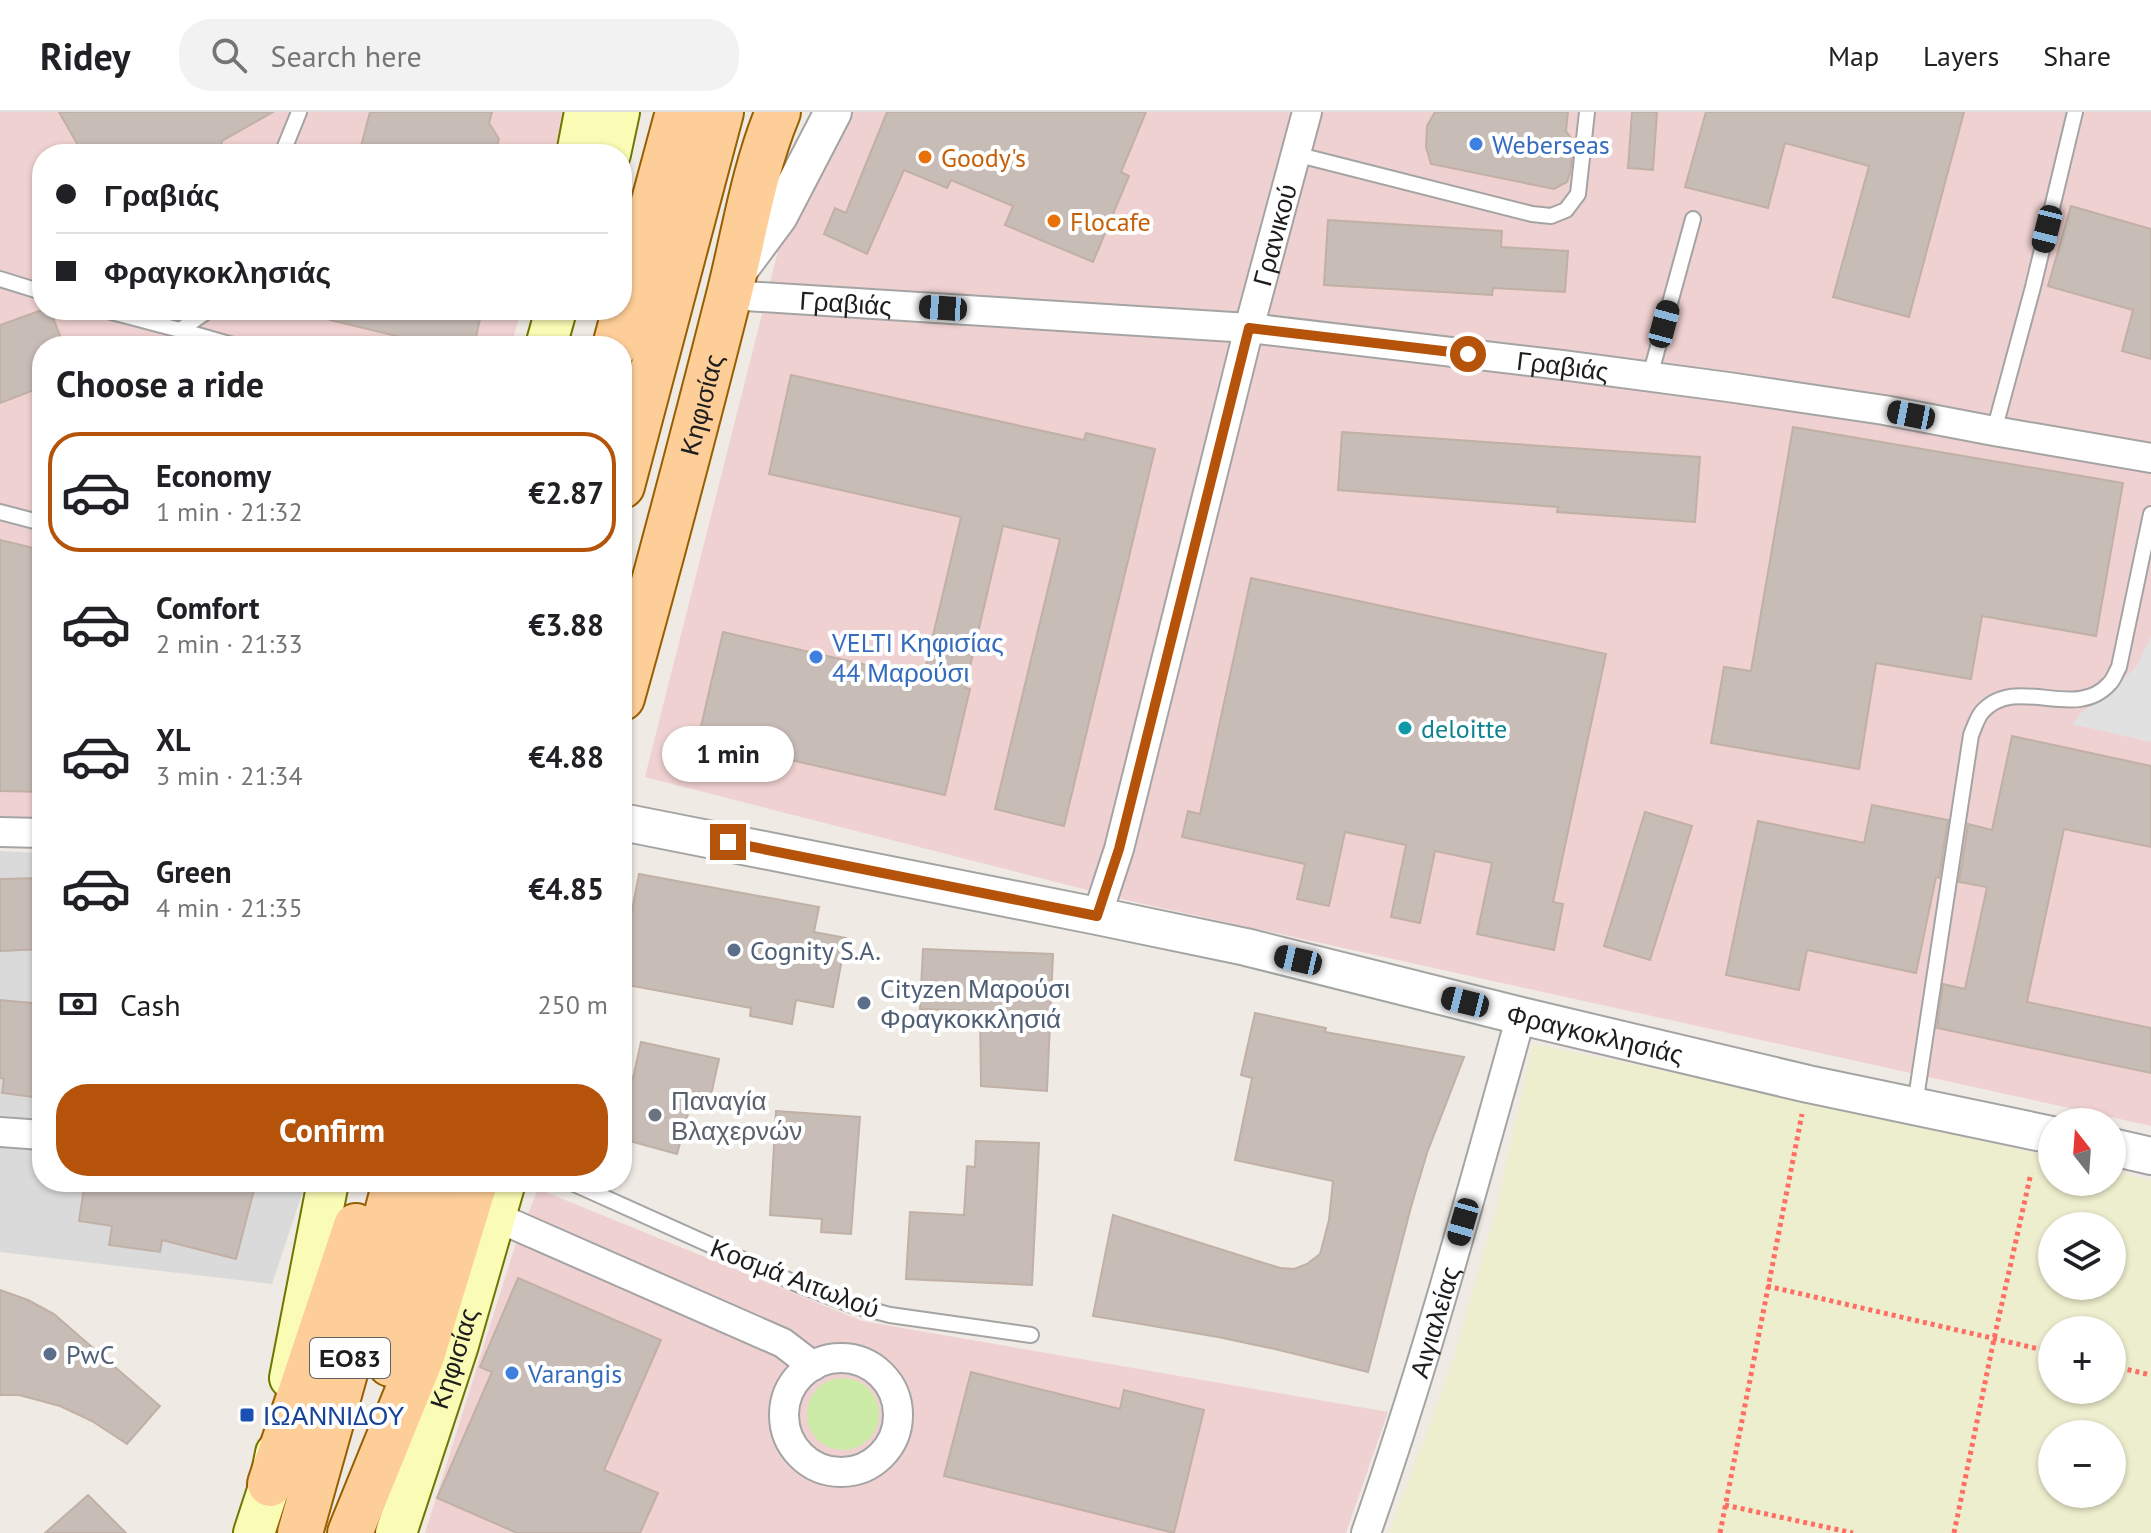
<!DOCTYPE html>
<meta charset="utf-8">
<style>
:root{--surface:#fff;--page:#f2f2f2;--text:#202124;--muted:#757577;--line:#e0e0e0;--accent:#b45309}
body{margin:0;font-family:"PT Sans",sans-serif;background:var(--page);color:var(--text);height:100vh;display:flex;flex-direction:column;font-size:30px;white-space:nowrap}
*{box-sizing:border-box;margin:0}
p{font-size:26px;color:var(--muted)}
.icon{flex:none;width:44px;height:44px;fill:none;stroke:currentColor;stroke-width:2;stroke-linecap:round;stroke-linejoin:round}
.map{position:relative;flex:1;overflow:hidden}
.panel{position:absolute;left:32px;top:224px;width:600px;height:856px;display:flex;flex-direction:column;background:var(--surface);border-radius:32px;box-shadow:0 2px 6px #0004}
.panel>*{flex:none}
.hud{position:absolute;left:32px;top:32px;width:600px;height:176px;border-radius:32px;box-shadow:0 2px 6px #0004;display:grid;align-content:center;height:176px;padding:0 24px;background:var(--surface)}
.needle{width:52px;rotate:343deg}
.tools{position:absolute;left:2038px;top:996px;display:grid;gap:16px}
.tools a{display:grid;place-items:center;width:88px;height:88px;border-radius:50%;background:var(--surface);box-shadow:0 2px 6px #0004;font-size:40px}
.end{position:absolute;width:36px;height:36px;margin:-18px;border:10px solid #b45309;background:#fff;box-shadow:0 0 0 4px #fff}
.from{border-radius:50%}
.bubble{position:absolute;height:56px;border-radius:28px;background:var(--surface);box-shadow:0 2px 6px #0004;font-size:26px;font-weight:700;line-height:56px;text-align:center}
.car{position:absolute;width:24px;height:48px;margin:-24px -12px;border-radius:10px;box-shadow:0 0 6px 2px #0007;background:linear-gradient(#222 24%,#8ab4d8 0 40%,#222 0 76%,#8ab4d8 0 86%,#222 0)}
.hud b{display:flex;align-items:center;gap:28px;height:76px;font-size:30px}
.hud b+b{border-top:2px solid var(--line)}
.hud i{width:20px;height:20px;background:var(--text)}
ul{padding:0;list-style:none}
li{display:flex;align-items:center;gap:24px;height:120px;margin:0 16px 12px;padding:0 8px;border:4px solid transparent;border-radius:32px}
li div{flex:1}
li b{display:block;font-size:30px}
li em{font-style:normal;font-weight:700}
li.on{border-color:var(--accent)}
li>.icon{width:72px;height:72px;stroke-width:1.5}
h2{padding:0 24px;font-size:36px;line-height:96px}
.pay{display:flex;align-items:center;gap:20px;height:88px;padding:0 24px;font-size:30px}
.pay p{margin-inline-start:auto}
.primary-button{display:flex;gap:16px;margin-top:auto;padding:16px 24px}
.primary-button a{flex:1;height:92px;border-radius:32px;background:var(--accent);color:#fff;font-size:32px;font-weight:700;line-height:92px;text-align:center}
header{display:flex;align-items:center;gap:48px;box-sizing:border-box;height:112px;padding:0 40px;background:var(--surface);border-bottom:2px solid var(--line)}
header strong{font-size:38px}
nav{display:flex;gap:44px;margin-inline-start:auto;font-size:28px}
.search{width:560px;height:72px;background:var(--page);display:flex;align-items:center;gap:20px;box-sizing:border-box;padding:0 28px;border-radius:32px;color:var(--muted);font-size:30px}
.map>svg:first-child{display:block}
.residential{fill:#dbdada}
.commercial{fill:#f0d1d1}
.farmland{fill:#edeecd;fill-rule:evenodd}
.grass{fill:#cbeba7}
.parking{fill:#e1e1e1}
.building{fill:#c7bcb6;stroke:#c1b0a5;stroke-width:2}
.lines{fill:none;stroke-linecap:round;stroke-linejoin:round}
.service-casing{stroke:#a4a4a4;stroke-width:18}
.minor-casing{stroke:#a4a4a4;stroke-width:32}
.tertiary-casing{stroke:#a4a4a4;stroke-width:40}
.secondary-casing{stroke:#6f7701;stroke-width:44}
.primary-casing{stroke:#975f00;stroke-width:48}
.path{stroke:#fe6e65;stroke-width:5;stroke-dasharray:4 4;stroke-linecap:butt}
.service{stroke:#fff;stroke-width:14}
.minor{stroke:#fff;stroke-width:28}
.tertiary{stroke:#fff;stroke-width:36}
.secondary{stroke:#fafbb4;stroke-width:40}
.primary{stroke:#fece98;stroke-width:44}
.route{stroke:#b45309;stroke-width:10}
.shop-dot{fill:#3f7fe0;stroke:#fff;stroke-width:3}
.food-dot{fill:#e8710a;stroke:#fff;stroke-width:3}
.culture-dot{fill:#0f9aa8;stroke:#fff;stroke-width:3}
.service-dot{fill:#5c6f8a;stroke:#fff;stroke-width:3}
.worship-dot{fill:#6b7280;stroke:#fff;stroke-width:3}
.transit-dot{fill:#1a4fb4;stroke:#fff;stroke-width:3}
.labels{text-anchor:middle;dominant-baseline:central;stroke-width:8;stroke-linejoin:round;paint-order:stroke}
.shield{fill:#fff;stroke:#616161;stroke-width:2}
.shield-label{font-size:24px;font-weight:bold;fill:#1d1d1d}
.shop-label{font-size:26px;fill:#366cbe;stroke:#fff;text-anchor:start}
.food-label{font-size:26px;fill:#c56008;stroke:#fff;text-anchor:start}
.street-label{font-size:26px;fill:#1d1d1d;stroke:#fff}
.culture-label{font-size:26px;fill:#0d838f;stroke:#fff;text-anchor:start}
.service-label{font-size:26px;fill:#4e5e75;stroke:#fff;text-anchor:start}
.worship-label{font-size:26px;fill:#5b616d;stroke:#fff;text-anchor:start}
.transit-label{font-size:26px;fill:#164399;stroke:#fff;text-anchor:start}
</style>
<header>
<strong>Ridey</strong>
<div class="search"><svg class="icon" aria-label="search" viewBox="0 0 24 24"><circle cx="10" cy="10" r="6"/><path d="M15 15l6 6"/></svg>Search here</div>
<nav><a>Map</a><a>Layers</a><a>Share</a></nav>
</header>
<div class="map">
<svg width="2151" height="1421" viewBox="0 0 2151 1421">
<rect width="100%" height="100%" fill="#efeae3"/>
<!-- residential -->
<polygon class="residential" points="0,739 42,741 42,1070 306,1070 272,1172 0,1140"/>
<!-- commercial -->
<g class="commercial">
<polygon points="0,0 567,0 559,42 42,42 42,198 521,198 511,234 42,234 42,706 0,704"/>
<polygon points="844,0 2151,0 2151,1014 1130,789 645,665 778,139"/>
<polygon points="538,1077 862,1209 1388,1300 1346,1421 425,1421 515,1134"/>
</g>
<!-- farmland -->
<path class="farmland" d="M1533 932 1799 986 2052 1045V1070H2112V1059L2151 1068V1421H1389L1452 1252 1497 1093ZM2052 1114H2112V1174H2052ZM2052 1218H2112V1278H2052ZM2052 1322H2112V1382H2052Z"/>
<!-- grass -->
<circle class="grass" cx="843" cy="1302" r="36"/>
<!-- parking -->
<polygon class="parking" points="2151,525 2151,630 2072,612 2082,600 2112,577 2136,555"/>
<!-- building -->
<g class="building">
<polygon points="59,0 273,0 222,29 219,42 83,42"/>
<polygon points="370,0 492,0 489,11 499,27 495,42 359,42"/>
<polygon points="887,0 1146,0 1121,60 1129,64 1093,150 1005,113 1013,94 951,68 947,76 904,58 867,142 824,122 835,96 846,101"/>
<polygon points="1435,0 1568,0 1566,19 1574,30 1570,61 1567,70 1554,77 1431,52 1426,35 1427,14"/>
<polygon points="1632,0 1657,0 1653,58 1628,56"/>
<polygon points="1706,0 1964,0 1909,205 1833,185 1869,54 1785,31 1768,96 1685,75"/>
<polygon points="2071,94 2151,117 2151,247 2122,239 2133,198 2048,174"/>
<polygon points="1328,108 1502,119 1501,135 1568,139 1565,180 1493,176 1492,183 1324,173"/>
<polygon points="42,198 50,198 64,234 42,234 42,275 0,291 0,213"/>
<polygon points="331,198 482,198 474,234 438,234 330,208"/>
<polygon points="791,263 1084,328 1086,321 1155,337 1064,714 995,697 1060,427 1003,414 965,576 970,577 945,683 698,627 723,520 923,566 961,405 769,362"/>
<polygon points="1793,315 2123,371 2096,524 1982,504 1971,567 1876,551 1859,657 1711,631 1724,555 1751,559"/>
<polygon points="1342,320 1700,345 1695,410 1557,400 1558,395 1338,378"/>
<polygon points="0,428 42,438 42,680 0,679"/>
<polygon points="1251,466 1606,542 1553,790 1563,792 1554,838 1477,822 1492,751 1435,739 1420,811 1391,805 1406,733 1345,720 1329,794 1297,787 1305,752 1182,725 1188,699 1200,702"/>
<polygon points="2012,624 2151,654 2151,735 2064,717 2027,890 2151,916 2151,961 1937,916 1943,872 1965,877 1987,775 1959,770 1968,712 1992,718"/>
<polygon points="1872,693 1948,708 1939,766 1936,765 1916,861 1807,838 1799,878 1726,863 1758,709 1864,731"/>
<polygon points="1645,700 1692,714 1650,848 1604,834"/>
<polygon points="639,762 819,795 814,820 846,826 833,895 796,888 792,912 750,904 751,896 622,872 622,851"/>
<polygon points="42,766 42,837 0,839 0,767"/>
<polygon points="923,837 1053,842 1047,979 981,974 980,899 920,897"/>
<polygon points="0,888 42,892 42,986 2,981 4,967 0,966"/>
<polygon points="1255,901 1326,916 1325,920 1464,945 1427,1041 1411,1095 1368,1260 1275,1237 1218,1225 1093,1204 1113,1103 1280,1156 1294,1157 1307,1152 1320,1142 1329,1108 1333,1069 1235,1048 1252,966 1241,963"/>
<polygon points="641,930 719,947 711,983 694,980 677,1042 622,1027 622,963 633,966"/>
<polygon points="776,999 860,1005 851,1122 821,1120 822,1107 770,1103"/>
<polygon points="976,1029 1039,1031 1032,1173 906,1167 910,1100 964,1103 967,1054 975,1055"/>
<polygon points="85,1070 222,1070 254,1078 236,1147 162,1128 160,1140 109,1133 112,1114 79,1109"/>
<polygon points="518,1166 661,1228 604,1358 658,1381 640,1421 517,1421 437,1386 492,1260 480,1255"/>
<polygon points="0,1178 28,1188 54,1202 160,1294 127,1332 92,1309 60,1294 19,1283 0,1283"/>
<polygon points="971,1260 1120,1297 1124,1278 1204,1298 1174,1421 944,1364"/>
<polygon points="88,1383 126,1421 45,1421"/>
</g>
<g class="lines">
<!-- service casing -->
<g class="service-casing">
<g id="service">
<polyline points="282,42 299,0"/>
<polyline points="1295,42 1532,102 1551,104 1566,98 1578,82 1587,0"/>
<polyline points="0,167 42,180"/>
<polyline points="104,198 180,218 209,198"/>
<polyline points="180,218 236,234"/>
<polyline points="1650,264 1693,107"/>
<polyline points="1994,319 2033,175 2075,0"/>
<polyline points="0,400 42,411"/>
<path d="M1915 993 1971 623C1974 616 1977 606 1982 600 2017 561 2075 611 2110 571 2114 567 2116 560 2119 555L2151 402"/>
<polyline points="570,1070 797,1172 852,1193 890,1203 1031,1223"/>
</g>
</g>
<!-- minor casing -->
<g class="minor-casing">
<g id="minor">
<path id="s1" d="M730 183 1249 216 1562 253 1728 275 1884 298 1994 319 2151 346"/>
<polyline points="0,720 42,721"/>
<path id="s2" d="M1097 804 1119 737 1249 216 1307 0"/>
<polyline points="0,1020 42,1023"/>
<polyline points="494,1104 783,1231 813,1254"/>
<circle cx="841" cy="1303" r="57"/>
<path id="s3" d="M1366 1421C1426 1251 1472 1078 1521 904"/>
</g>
</g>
<!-- tertiary casing -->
<g class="tertiary-casing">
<g id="tertiary">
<polyline points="736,162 779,104 833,0"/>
<path id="s4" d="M622 710 1097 804 1246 835 1521 904 1808 972 2052 1023"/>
<polyline points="2112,1035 2151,1044"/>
</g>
</g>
<!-- secondary casing -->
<g class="secondary-casing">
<g id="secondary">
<polyline points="577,42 585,0"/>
<polyline points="610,42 619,0"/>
<polyline points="546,234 556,198"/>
<polyline points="290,1266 328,1070"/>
<polyline points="254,1421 270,1372 276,1341"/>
<path id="s5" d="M396 1421 458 1233 505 1070"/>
</g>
</g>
<!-- primary casing -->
<g class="primary-casing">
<g id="primary">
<polyline points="615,234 678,0"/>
<polyline points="622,374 721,0"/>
<path id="s6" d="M622 586C659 454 694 321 728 187 744 125 753 60 778 0"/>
<polyline points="390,1252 438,1070"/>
<polyline points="270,1372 356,1114"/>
<polyline points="300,1421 352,1236 395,1070"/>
<polyline points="350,1421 422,1244 475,1070"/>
</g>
</g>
<!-- path -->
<g class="path">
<polyline points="1767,1174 2052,1240"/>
<polyline points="2112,1254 2151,1263"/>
<polyline points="1725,1393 1853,1421"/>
<polyline points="1720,1421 1802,1002"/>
<polyline points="1954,1421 1994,1227 2031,1061"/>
</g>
<!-- service -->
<use href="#service" class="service"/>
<!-- minor -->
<use href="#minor" class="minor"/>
<!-- tertiary -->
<use href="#tertiary" class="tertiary"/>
<!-- secondary -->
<use href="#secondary" class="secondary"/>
<!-- primary -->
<use href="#primary" class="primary"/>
</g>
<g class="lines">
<!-- route -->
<polyline class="route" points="728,730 1097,804 1119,737 1249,216 1468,242"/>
</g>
<!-- markers -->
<g class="shop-dot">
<circle cx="1476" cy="32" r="8"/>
<circle cx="816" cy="545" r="8"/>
<circle cx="512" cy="1261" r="8"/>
</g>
<g class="food-dot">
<circle cx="925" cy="45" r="8"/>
<circle cx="1054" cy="109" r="8"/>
</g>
<circle class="culture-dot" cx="1405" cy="616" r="8"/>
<g class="service-dot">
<circle cx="734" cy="838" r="8"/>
<circle cx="864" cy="891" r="8"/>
<circle cx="50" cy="1242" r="8"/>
</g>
<circle class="worship-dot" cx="655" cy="1003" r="8"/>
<rect class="transit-dot" x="239" y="1295" width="16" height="16" rx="4"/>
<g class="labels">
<!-- shield labels -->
<rect class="shield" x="310" y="1226" width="80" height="40" rx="6"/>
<g class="shield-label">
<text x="350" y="1246">ΕΟ83</text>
</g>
<!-- shop labels -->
<g class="shop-label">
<text x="1492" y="32">Weberseas</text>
<text x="832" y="530">VELTI Κηφισίας<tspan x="832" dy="30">44 Μαρούσι</tspan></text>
<text x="528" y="1261">Varangis</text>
</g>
<!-- food labels -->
<g class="food-label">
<text x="941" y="45">Goody's</text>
<text x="1070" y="109">Flocafe</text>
</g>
<!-- street labels -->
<g class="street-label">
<text stroke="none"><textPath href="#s2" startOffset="704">Γρανικού</textPath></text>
<text stroke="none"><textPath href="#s1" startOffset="116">Γραβιάς</textPath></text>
<text stroke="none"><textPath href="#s1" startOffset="836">Γραβιάς</textPath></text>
<text stroke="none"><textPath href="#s6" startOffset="304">Κηφισίας</textPath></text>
<text stroke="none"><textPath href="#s4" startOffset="996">Φραγκοκλησιάς</textPath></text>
<text transform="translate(795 1166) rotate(21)">Κοσμά Αιτωλού</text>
<text stroke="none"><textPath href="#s3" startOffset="222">Αιγιαλείας</textPath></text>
<text stroke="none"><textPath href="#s5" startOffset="184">Κηφισίας</textPath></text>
</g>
<!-- culture labels -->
<g class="culture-label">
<text x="1421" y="616">deloitte</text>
</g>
<!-- service labels -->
<g class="service-label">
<text x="750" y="838">Cognity S.A.</text>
<text x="880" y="876">Cityzen Μαρούσι<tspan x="880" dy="30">Φραγκοκκλησιά</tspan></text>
<text x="66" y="1242">PwC</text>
</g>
<!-- worship labels -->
<g class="worship-label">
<text x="671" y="988">Παναγία<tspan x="671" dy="30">Βλαχερνών</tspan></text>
</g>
<!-- transit labels -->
<g class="transit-label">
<text x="263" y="1303">ΙΩΑΝΝΙΔΟΥ</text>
</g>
</g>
</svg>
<div class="tools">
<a><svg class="needle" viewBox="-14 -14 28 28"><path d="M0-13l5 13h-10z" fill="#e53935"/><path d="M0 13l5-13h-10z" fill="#757577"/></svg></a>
<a><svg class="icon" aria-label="layers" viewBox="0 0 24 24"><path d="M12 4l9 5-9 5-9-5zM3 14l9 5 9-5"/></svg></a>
<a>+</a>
<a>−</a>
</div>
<i class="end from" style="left:1468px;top:242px"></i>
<i class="end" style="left:728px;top:730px"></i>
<div class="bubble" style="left:662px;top:614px;width:132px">1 min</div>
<i class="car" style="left:2047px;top:117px;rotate:194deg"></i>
<i class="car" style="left:943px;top:196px;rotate:274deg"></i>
<i class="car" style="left:1664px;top:212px;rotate:15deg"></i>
<i class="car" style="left:1911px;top:303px;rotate:281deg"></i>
<i class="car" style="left:1298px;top:848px;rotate:283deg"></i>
<i class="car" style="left:1465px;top:890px;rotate:284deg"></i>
<i class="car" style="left:1463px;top:1110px;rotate:196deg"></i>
<div class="hud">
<b><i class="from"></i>Γραβιάς</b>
<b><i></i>Φραγκοκλησιάς</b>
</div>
<section class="panel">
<h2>Choose a ride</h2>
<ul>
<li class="on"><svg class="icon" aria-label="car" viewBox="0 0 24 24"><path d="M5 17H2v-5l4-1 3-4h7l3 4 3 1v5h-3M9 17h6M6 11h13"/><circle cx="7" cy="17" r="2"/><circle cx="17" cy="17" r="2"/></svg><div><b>Economy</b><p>1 min · 21:32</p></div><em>€2.87</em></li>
<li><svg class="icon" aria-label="car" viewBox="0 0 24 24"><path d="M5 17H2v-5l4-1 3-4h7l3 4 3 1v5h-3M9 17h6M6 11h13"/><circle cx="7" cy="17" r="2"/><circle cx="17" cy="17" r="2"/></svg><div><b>Comfort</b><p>2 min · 21:33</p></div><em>€3.88</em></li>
<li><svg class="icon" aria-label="car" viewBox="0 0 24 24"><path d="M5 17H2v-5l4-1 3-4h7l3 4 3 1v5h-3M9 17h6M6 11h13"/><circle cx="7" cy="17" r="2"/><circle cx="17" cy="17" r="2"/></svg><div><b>XL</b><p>3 min · 21:34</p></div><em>€4.88</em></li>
<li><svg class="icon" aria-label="car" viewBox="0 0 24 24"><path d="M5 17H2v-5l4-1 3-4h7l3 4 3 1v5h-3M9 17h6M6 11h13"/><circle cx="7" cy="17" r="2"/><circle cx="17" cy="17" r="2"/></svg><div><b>Green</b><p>4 min · 21:35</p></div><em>€4.85</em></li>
</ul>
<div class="pay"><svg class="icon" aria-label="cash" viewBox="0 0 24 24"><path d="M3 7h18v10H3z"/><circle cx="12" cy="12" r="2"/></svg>Cash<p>250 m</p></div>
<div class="primary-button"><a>Confirm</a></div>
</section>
</div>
